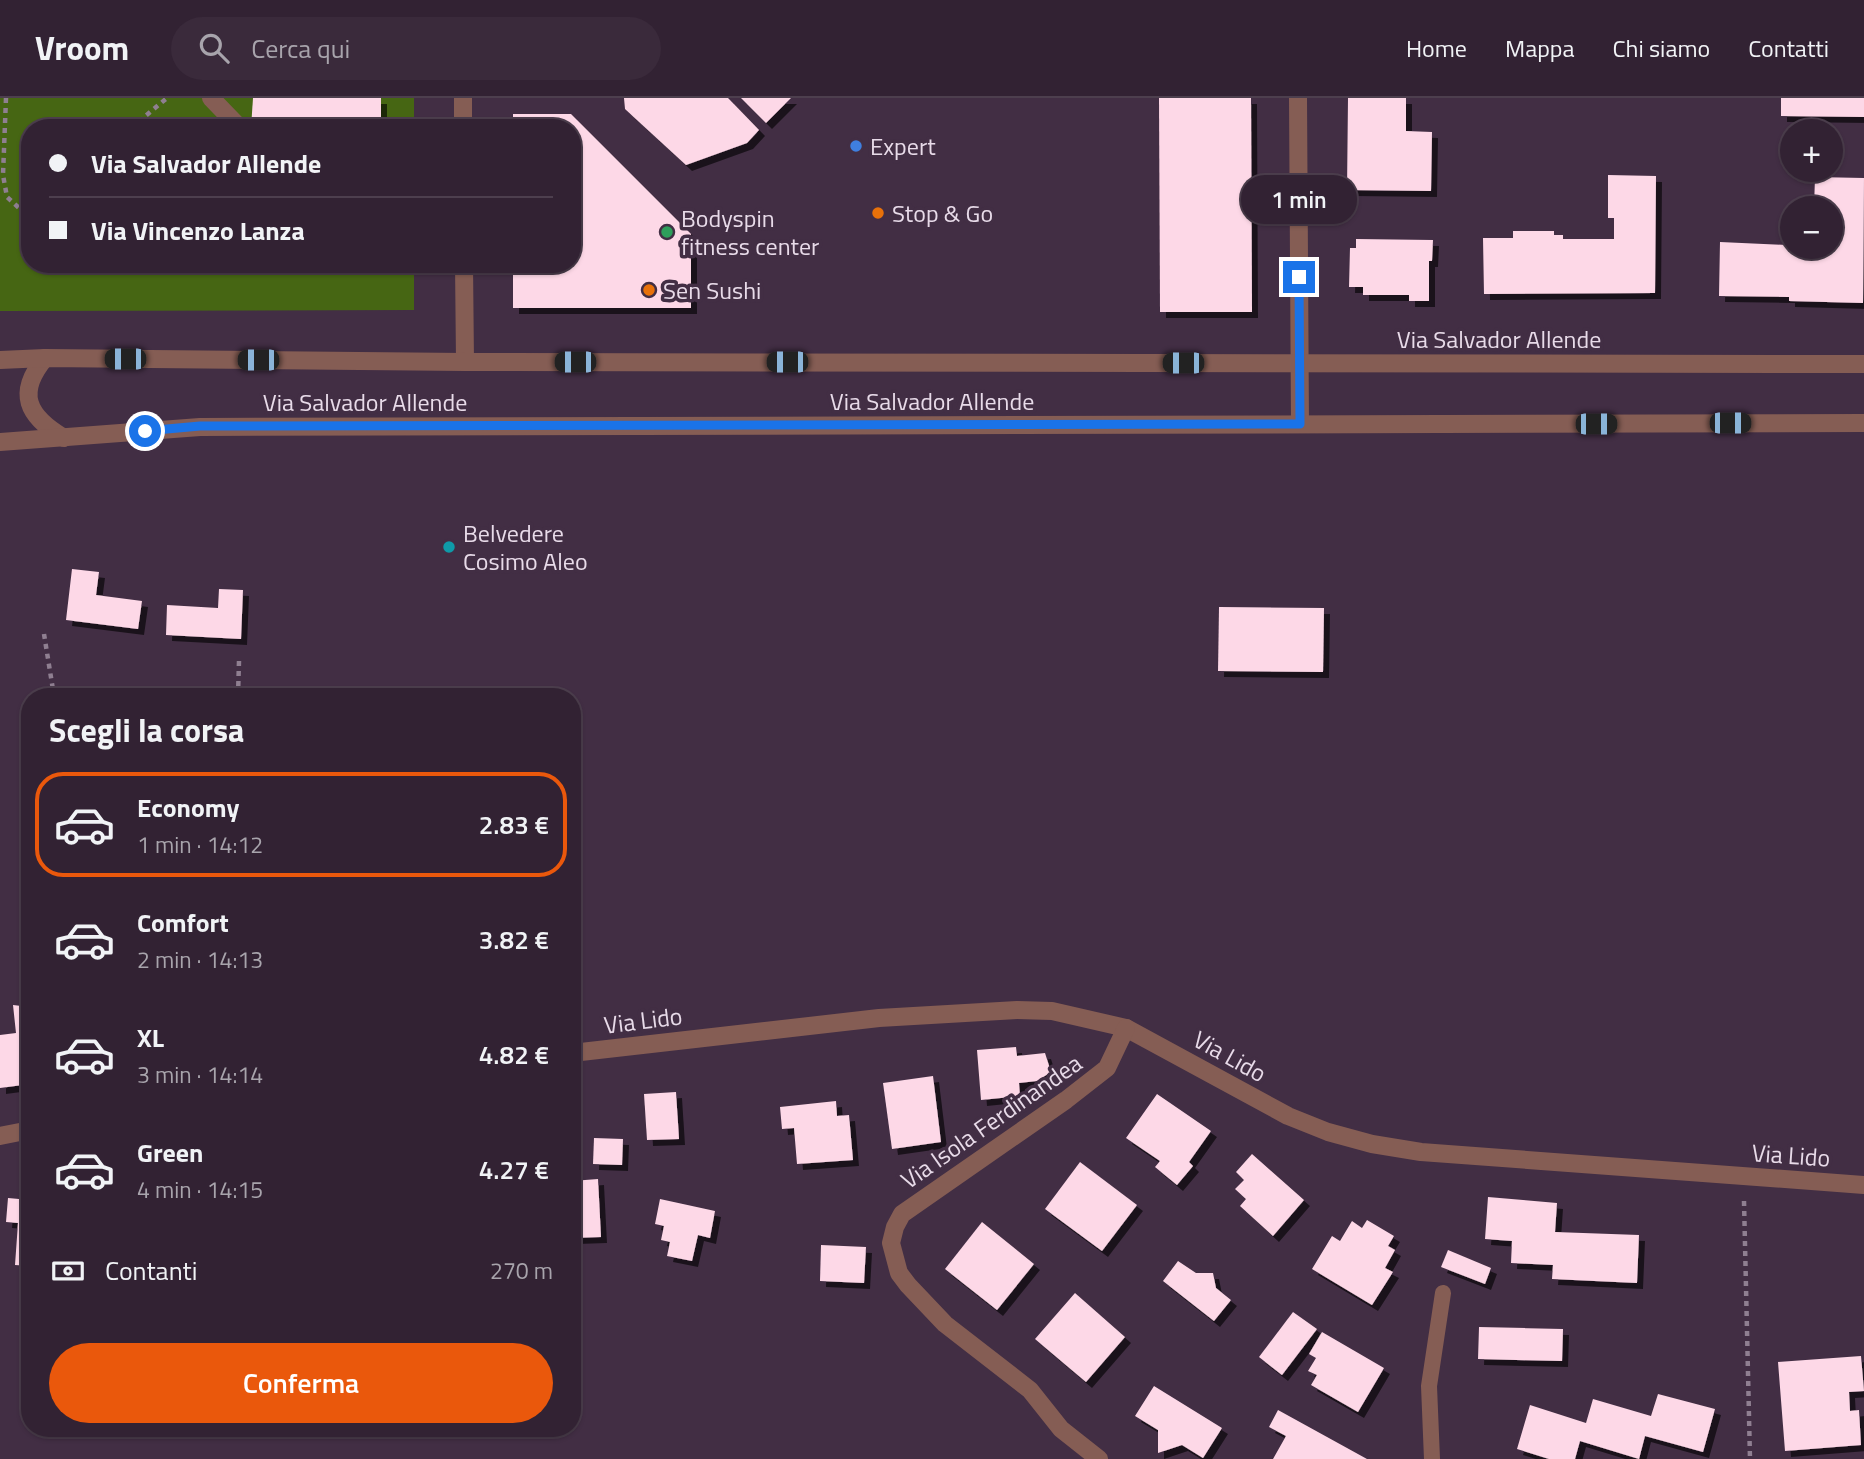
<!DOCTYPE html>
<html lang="it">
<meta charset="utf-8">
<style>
:root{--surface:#322233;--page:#3a2a3b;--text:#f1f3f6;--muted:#a8a4ac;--line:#4d3f4e;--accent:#ea580c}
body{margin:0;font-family:"Titillium Web",sans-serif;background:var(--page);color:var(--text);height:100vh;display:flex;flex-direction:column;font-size:26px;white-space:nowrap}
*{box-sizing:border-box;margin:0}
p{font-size:23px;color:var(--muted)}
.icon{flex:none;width:38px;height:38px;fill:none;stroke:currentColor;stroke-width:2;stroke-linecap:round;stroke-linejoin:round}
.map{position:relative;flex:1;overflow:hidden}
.drawer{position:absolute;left:21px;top:590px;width:560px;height:749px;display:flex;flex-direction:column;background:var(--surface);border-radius:28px;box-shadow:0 2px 5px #0004,0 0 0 2px var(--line)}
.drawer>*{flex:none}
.guide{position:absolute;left:21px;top:21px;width:560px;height:154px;border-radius:28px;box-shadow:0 2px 5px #0004,0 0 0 2px var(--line);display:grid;align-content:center;height:154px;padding:0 28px;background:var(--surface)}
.buttons{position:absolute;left:1780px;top:21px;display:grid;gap:14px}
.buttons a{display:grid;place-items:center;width:63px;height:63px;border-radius:50%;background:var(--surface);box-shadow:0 2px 5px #0004,0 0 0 2px var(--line);font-size:35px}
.end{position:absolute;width:32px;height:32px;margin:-16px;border:9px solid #1a73e8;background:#fff;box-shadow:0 0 0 4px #fff}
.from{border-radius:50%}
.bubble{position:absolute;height:49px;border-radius:24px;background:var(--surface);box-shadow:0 2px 5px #0004,0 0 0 2px var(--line);font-size:23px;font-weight:600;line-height:49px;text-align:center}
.car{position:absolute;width:21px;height:42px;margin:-21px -10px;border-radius:9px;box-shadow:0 0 5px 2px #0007;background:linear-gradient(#222 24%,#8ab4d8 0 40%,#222 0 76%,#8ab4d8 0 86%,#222 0)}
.guide b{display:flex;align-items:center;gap:24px;height:66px;font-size:26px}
.guide b+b{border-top:2px solid var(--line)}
.guide i{width:18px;height:18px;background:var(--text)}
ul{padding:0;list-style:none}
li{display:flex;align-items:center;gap:21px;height:105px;margin:0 14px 10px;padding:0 14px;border:4px solid transparent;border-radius:28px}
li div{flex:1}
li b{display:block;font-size:26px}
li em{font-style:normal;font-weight:600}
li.selected{border-color:var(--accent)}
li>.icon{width:63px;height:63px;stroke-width:1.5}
h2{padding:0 28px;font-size:32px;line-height:84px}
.pay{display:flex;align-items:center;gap:18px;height:77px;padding:0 28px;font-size:26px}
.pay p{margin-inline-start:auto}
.button{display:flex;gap:14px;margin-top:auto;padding:14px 28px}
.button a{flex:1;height:80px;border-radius:42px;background:var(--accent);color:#fff;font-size:28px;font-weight:600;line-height:80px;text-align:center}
header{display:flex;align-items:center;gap:42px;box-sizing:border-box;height:98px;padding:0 35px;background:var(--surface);border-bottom:2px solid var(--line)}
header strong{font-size:33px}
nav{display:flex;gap:38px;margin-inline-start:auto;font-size:24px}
.search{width:490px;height:63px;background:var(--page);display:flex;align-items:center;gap:18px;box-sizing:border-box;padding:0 24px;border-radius:38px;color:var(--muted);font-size:26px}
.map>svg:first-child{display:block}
.green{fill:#466613}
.building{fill:#fdd8e7;filter:url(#shadow)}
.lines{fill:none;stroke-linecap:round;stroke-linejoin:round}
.path{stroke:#8f7f91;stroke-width:4.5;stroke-dasharray:5 5;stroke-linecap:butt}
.lane{stroke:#855d54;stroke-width:16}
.street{stroke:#855d54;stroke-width:18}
.route{stroke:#1a73e8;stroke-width:9}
.shop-dot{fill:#3f7fe0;stroke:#422e44;stroke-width:2.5}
.food-dot{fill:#e8710a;stroke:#422e44;stroke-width:2.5}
.leisure-dot{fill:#2e9e5b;stroke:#422e44;stroke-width:2.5}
.culture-dot{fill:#0f9aa8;stroke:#422e44;stroke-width:2.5}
.labels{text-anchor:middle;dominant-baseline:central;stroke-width:7;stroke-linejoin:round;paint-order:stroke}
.poi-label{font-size:24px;fill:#e8dbe9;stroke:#422e44;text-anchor:start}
.street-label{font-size:24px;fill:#e8dbe9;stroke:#422e44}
</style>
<header>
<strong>Vroom</strong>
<div class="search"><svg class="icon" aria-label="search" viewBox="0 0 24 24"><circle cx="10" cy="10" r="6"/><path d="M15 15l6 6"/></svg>Cerca qui</div>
<nav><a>Home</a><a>Mappa</a><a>Chi siamo</a><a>Contatti</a></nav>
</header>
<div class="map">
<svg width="1864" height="1361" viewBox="0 0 1864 1361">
<defs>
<filter id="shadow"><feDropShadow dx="6" dy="6" stdDeviation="0" flood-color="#0009"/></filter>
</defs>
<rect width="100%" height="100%" fill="#422e44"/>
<!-- green -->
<polygon class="green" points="0,0 414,0 414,30 30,30 30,166 414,166 414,212 0,213"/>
<!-- building -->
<g class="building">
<polygon points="253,0 381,0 381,30 251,30"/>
<polygon points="624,0 728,0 759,32 747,45 686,67 625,11"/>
<polygon points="741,0 791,0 766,25"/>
<polygon points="1159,0 1251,0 1252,214 1160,214"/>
<polygon points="1348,0 1406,0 1406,33 1432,34 1431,93 1347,92"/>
<polygon points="1781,0 1864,0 1864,19 1781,18"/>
<polygon points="513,16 571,16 691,136 691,210 513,210 513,166 572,166 572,30 513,30"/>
<polygon points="1608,77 1656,78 1655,195 1484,196 1483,140 1513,140 1513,133 1554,133 1554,137 1563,137 1563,141 1614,141 1614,120 1608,120"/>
<polygon points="1815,79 1864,80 1863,205 1789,203 1789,199 1719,198 1720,144 1830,149 1830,110 1814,110"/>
<polygon points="1356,141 1433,142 1432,163 1429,163 1429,203 1409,203 1409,197 1363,197 1363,189 1349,189 1350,150 1356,150"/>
<polygon points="72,471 99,474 96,497 142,503 138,531 66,522"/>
<polygon points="219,491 243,492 241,541 166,537 167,507 218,510"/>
<polygon points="1219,509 1324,510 1323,574 1218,573"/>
<polygon points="13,907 30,909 30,986 0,990 0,937 16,935"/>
<polygon points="1016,949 1017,958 1045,955 1051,974 1037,983 1019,985 1020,998 981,1002 977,952"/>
<polygon points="933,978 941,1044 892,1051 883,985"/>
<polygon points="676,994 679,1041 647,1042 644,996"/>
<polygon points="1157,996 1211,1033 1189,1064 1193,1068 1177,1087 1155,1069 1160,1063 1126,1040"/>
<polygon points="836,1003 837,1018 849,1017 853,1062 797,1066 794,1030 782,1031 780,1009"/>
<polygon points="594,1040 623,1041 622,1067 593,1066"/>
<polygon points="1252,1056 1304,1102 1273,1138 1240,1108 1246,1101 1235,1091 1244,1082 1236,1074"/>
<polygon points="1080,1064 1137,1107 1102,1153 1045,1111"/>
<polygon points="598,1081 601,1139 572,1140 572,1083"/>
<polygon points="1488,1099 1557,1105 1555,1134 1639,1137 1637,1185 1552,1181 1553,1167 1511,1165 1512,1143 1485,1141"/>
<polygon points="8,1100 30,1102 30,1168 15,1167 18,1125 6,1124"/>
<polygon points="660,1101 715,1113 710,1140 698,1137 692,1163 667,1158 670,1144 661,1142 664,1128 655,1126"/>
<polygon points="1367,1122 1394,1138 1388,1148 1395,1152 1385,1170 1393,1174 1372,1207 1312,1171 1332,1138 1340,1143 1352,1123 1362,1130"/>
<polygon points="982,1124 1034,1166 997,1212 945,1171"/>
<polygon points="821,1147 866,1149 864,1185 820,1183"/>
<polygon points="1448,1152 1491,1170 1485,1186 1441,1169"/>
<polygon points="1178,1163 1196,1175 1213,1175 1216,1190 1231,1202 1214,1223 1163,1183"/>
<polygon points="1075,1195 1125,1239 1086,1284 1035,1241"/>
<polygon points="1293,1214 1317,1231 1282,1277 1259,1259"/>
<polygon points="1479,1229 1563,1231 1562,1263 1478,1261"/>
<polygon points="1322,1234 1384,1270 1358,1314 1311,1287 1317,1277 1308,1273 1316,1260 1309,1256"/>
<polygon points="1861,1258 1864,1293 1849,1294 1850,1313 1859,1312 1861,1347 1785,1353 1778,1264"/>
<polygon points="1154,1288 1222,1330 1203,1360 1182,1347 1158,1355 1158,1332 1135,1318"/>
<polygon points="1658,1296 1715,1311 1703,1354 1645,1338 1639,1361 1580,1343 1575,1361 1549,1361 1517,1351 1530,1307 1586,1325 1593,1301 1651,1318"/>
<polygon points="1278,1312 1367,1361 1273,1361 1286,1338 1269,1329"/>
</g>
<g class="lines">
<!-- path -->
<g class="path">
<polyline points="6,0 3,77 7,99 30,120"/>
<polyline points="131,30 167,0"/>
<polyline points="135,166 222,174 251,166"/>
<polyline points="44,536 54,598"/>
<polyline points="238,598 239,563"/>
<polyline points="1744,1103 1750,1361"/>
</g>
<!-- lane -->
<polyline class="lane" points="1432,1361 1429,1288 1443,1195"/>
<!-- street -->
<g class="street">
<polyline points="211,0 240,30"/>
<polyline points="463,0 463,30"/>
<polyline points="1298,0 1300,326"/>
<polyline points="464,166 465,264"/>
<path d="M45 260C16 295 27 318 64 340"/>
<polyline points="0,262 45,260 465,264 1864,266"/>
<polyline points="0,344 200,329 1864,325"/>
<polyline points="572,955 879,920 1017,912 1052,913 1126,930 1288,1018 1328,1034 1372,1046 1421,1054 1864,1087"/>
<polyline points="0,1038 30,1032"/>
<polyline points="1099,1361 1061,1331 1030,1292 945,1226 908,1187 899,1175 891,1145 895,1129 902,1116 1066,1002 1107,970 1126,930"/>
</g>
</g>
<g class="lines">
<!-- route -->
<polyline class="route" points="145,333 200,328 1300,326 1299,179"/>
</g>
<!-- markers -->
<circle class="shop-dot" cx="856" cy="48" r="7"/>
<g class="food-dot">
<circle cx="878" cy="115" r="7"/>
<circle cx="649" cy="192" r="7"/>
</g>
<circle class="leisure-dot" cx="667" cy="134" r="7"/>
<circle class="culture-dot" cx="449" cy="449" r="7"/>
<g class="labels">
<!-- poi labels -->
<g class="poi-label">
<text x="870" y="48">Expert</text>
<text x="892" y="115">Stop &amp; Go</text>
<text x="681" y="120">Bodyspin<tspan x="681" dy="28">fitness center</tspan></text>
<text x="663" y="192">Sen Sushi</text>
<text x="463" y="435">Belvedere<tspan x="463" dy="28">Cosimo Aleo</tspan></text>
</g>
<!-- street labels -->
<g class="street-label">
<text x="1499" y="241">Via Salvador Allende</text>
<text x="932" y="303">Via Salvador Allende</text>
<text x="365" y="304">Via Salvador Allende</text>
<text transform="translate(643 922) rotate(-7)">Via Lido</text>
<text transform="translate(1230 958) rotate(29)">Via Lido</text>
<text transform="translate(991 1023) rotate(-35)">Via Isola Ferdinandea</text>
<text transform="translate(1791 1057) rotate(4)">Via Lido</text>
</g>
</g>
</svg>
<div class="buttons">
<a>+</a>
<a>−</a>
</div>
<i class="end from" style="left:145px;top:333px"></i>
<i class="end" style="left:1299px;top:179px"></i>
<div class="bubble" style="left:1241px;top:77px;width:116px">1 min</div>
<i class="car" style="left:125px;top:261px;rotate:270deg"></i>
<i class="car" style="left:258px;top:262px;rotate:270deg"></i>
<i class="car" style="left:575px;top:264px;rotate:270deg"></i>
<i class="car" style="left:787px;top:264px;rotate:270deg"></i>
<i class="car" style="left:1183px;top:265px;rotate:270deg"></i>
<i class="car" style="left:1730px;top:325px;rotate:90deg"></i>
<i class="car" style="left:1596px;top:326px;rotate:90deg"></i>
<div class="guide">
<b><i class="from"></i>Via Salvador Allende</b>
<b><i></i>Via Vincenzo Lanza</b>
</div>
<section class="drawer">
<h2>Scegli la corsa</h2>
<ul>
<li class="selected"><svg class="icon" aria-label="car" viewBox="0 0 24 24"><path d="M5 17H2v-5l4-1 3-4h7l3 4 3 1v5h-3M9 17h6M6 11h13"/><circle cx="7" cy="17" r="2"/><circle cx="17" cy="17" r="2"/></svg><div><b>Economy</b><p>1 min · 14:12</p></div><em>2.83 €</em></li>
<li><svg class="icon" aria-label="car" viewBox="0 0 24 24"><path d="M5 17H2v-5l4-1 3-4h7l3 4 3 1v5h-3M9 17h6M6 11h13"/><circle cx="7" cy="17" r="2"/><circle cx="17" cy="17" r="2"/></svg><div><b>Comfort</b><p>2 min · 14:13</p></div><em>3.82 €</em></li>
<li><svg class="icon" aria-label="car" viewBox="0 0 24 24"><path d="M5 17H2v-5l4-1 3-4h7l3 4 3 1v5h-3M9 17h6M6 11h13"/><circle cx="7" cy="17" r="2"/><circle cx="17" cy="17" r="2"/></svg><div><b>XL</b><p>3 min · 14:14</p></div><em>4.82 €</em></li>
<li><svg class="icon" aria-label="car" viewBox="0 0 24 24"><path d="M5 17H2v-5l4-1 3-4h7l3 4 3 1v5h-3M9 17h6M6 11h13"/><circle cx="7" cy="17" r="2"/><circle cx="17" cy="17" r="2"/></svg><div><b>Green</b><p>4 min · 14:15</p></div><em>4.27 €</em></li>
</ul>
<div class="pay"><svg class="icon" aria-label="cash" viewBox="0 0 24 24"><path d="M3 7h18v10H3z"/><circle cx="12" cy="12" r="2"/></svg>Contanti<p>270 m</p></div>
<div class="button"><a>Conferma</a></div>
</section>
</div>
